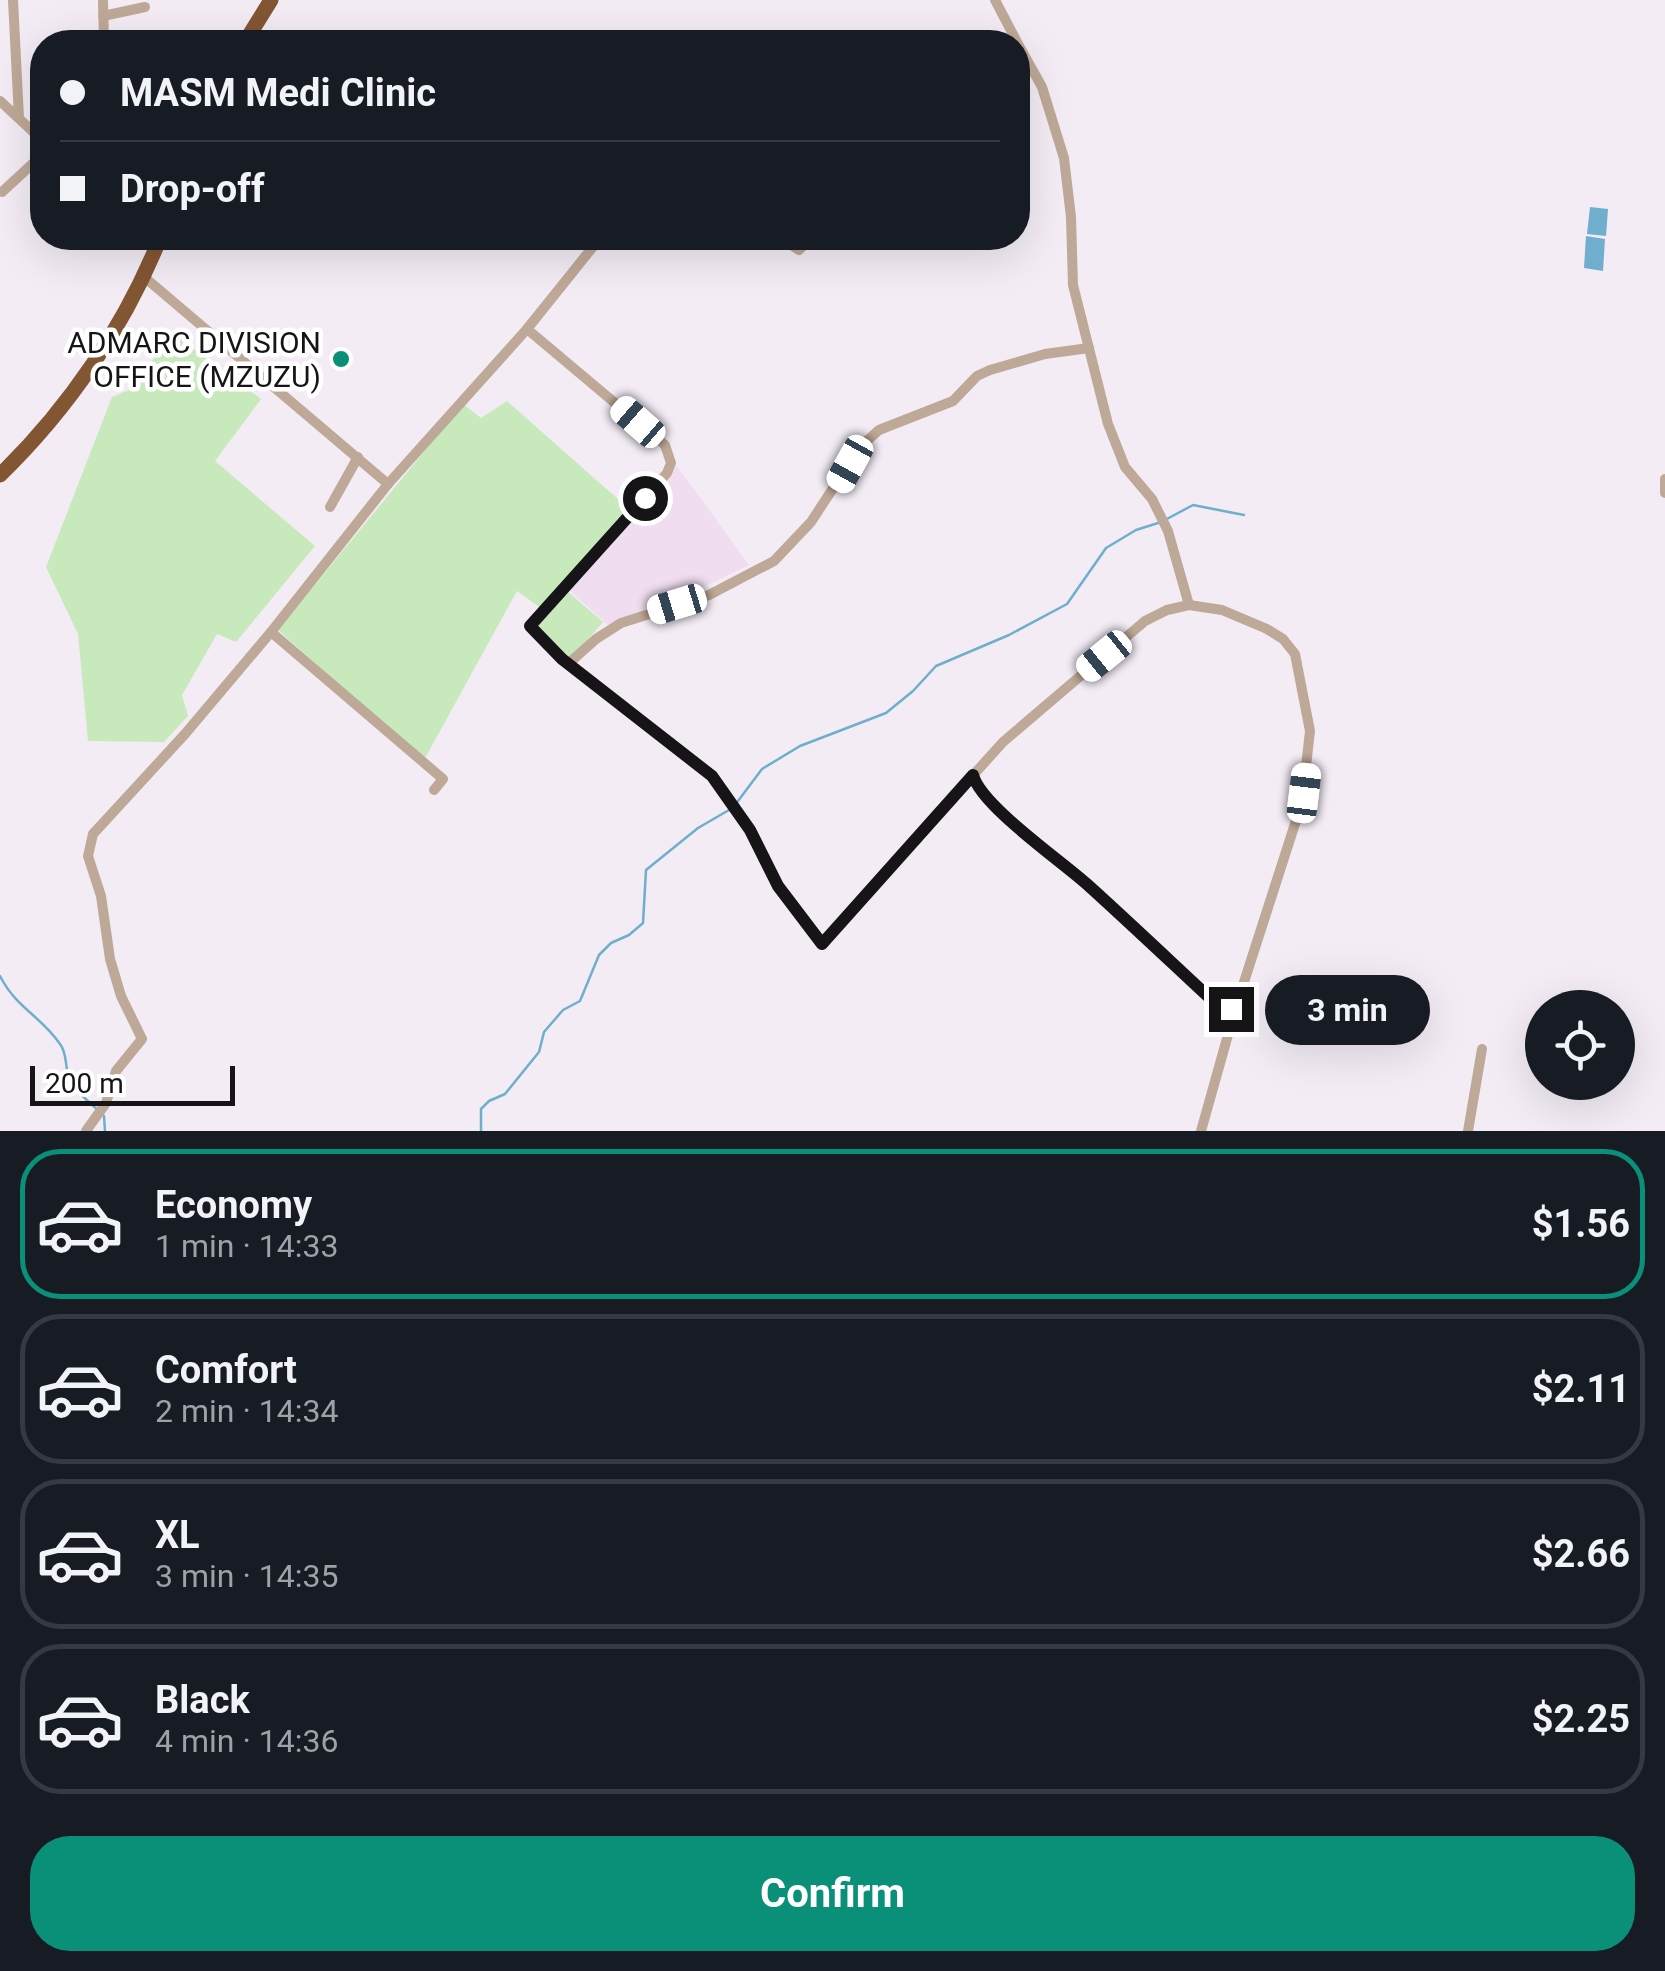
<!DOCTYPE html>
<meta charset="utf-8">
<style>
:root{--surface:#171b24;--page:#20242c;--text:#f1f3f6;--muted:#9ea1a6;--line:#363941;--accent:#0a9078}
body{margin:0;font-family:Roboto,sans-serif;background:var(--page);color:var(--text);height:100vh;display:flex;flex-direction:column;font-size:38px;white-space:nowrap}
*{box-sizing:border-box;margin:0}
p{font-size:32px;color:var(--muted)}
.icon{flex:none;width:55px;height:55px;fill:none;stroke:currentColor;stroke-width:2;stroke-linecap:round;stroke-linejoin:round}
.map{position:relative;height:1131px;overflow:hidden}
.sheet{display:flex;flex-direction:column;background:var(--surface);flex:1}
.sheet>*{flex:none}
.guide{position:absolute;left:30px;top:30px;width:1000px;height:220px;border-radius:40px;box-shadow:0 10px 40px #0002;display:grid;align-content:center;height:220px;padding:0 30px;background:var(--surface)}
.buttons{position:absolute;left:1525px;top:990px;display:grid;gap:20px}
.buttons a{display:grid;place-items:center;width:110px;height:110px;border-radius:50%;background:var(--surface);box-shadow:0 10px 40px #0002;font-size:50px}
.scale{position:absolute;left:30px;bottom:25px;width:205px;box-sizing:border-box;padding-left:10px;border:5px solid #161417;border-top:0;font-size:28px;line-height:35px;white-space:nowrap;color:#161417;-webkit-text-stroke:8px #fff;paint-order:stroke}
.end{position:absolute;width:45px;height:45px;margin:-22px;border:12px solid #161417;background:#fff;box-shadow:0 0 0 5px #fff}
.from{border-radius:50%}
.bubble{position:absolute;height:70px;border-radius:35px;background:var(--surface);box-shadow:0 10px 40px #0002;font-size:32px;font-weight:700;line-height:70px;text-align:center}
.car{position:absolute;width:30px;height:60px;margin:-30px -15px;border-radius:12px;box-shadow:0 0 8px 2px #0007;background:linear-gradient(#fff 24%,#345 0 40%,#fff 0 76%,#345 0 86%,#fff 0)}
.guide b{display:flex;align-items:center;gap:35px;height:95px;font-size:38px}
.guide b+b{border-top:2px solid var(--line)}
.guide i{width:25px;height:25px;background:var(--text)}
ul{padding:18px 0 0;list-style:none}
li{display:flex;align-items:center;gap:30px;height:150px;margin:0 20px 15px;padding:0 10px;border:5px solid var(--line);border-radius:40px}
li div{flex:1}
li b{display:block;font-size:38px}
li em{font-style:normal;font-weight:700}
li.on{border-color:var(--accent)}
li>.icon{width:90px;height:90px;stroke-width:1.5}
.action{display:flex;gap:20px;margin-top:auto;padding:20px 30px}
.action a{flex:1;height:115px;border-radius:40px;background:var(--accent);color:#fff;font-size:40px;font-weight:700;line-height:115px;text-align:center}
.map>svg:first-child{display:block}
.medical{fill:#f0def0}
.green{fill:#c7e9bc}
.water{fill:#6faecc}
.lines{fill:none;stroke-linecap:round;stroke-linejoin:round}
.stream{stroke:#6faecc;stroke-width:2.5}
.minor{stroke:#bea897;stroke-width:10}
.highway{stroke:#835633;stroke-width:15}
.route{stroke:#161417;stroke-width:12}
.poi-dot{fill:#0a9078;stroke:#fff;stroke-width:4}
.labels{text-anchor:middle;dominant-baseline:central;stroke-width:9;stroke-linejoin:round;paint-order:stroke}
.poi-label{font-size:30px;fill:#161417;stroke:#fff;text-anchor:end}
</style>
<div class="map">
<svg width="1665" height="1131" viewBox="0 0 1665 1131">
<rect width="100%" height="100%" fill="#f3ecf5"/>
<!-- medical -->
<polygon class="medical" points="677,466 749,565 677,600 608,625 568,589"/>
<!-- green -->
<g class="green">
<polygon points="173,334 261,399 215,461 315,546 236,642 217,634 182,695 188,716 164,742 88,741 78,634 46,567 112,397 129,390"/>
<polygon points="507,401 628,508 542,609 517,591 424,760 278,630 463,404 481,418"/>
<polygon points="567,591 603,622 571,659 535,628"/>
</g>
<!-- water -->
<g class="water">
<polygon points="1590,207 1608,209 1606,236 1587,234"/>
<polygon points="1586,236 1605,239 1603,271 1584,268"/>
</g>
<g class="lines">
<!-- stream -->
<g class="stream">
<polyline points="1165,520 1193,505 1244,515"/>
<polyline points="735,805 762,769 800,746 886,713 913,691 936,666 1009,635 1067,604 1106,548 1136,530 1158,523"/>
<path d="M0 976C16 1008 41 1016 60 1044 67 1053 65 1064 68 1074 73 1088 87 1101 98 1110"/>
<polyline points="104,1116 105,1131"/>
<polyline points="481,1131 481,1109 489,1101 505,1094 539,1052 544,1032 563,1010 580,1001 599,955 611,943 629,935 643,923 646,870 698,828 729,810"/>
</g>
<!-- minor -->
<g class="minor">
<polyline points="13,0 19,118"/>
<polyline points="103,0 104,42"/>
<polyline points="995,0 1017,42"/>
<polyline points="103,16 145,7"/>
<polyline points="1018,44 1042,87 1064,158 1071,217 1073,285 1108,424 1125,467 1152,499 1168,531 1189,605"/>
<polyline points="0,101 42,140"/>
<polyline points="2,192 42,155"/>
<polyline points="780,238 799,250 811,238"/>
<polyline points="143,276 388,484"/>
<polyline points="527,329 600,238"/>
<polyline points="1665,479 1665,493"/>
<polyline points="330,507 358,457"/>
<polyline points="271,632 443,779 434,790"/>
<polyline points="568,664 596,639 621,623 709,595 774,561 811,522 860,447 879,430 953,401 977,376 990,370 1045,354 1089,348"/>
<path d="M973 775C980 806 1063 862 1089 886 1131 924 1172 963 1214 1002L1235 1010"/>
<polyline points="86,1131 106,1103 116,1071 142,1039 121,996 110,959 101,896 88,856 93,834 185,734 271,632 388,484 527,329 665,445 671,463 667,473 530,626 562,659 712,776 750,830 778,886 821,944 1003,742 1145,621 1167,610 1189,605 1222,610 1267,629 1283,639 1295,654 1310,731 1302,802 1235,1010 1201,1131"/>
<polyline points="1468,1131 1482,1049"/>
</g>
<!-- highway -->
<g class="highway">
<polyline points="245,42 271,0"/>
<path d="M0 475C68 409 125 326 160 238"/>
</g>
</g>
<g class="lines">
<!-- route -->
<path class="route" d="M645 498 530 626 562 659 712 776 750 830 778 886 822 944 973 775C981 806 1063 862 1089 886 1131 924 1172 963 1214 1002L1231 1009"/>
</g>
<!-- markers -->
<circle class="poi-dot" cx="341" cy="359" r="10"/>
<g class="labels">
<!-- poi labels -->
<g class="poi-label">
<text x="321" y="342">ADMARC DIVISION<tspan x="321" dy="34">OFFICE (MZUZU)</tspan></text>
</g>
</g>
</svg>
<div class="buttons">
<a><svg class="icon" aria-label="locate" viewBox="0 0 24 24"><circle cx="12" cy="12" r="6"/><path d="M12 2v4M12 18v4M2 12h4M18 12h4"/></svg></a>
</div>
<div class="scale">200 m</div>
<i class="end from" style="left:645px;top:498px"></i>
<i class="end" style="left:1231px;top:1009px"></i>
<div class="bubble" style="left:1265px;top:975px;width:165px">3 min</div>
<i class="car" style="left:638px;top:422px;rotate:311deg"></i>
<i class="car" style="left:850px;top:464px;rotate:209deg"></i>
<i class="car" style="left:677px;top:604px;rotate:253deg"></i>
<i class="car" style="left:1104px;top:656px;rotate:231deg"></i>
<i class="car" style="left:1304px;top:793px;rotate:7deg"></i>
<div class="guide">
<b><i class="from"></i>MASM Medi Clinic</b>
<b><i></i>Drop-off</b>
</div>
</div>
<section class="sheet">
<ul>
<li class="on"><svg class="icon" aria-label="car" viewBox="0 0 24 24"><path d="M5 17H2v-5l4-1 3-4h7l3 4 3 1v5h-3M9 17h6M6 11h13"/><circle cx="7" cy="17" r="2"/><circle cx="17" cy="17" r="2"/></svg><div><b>Economy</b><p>1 min · 14:33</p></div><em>$1.56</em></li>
<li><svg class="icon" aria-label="car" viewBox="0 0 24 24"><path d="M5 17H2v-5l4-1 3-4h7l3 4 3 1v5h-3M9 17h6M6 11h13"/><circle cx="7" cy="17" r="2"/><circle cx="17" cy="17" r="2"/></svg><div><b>Comfort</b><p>2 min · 14:34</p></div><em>$2.11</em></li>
<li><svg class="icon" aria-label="car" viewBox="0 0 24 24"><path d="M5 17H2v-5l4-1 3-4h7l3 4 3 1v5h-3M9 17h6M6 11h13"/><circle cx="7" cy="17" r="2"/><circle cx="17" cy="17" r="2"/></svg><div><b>XL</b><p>3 min · 14:35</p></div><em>$2.66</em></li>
<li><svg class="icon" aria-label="car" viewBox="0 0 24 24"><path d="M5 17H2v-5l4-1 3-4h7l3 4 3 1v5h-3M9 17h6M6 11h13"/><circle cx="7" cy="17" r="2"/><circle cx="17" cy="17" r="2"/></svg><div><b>Black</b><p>4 min · 14:36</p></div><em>$2.25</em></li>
</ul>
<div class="action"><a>Confirm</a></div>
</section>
